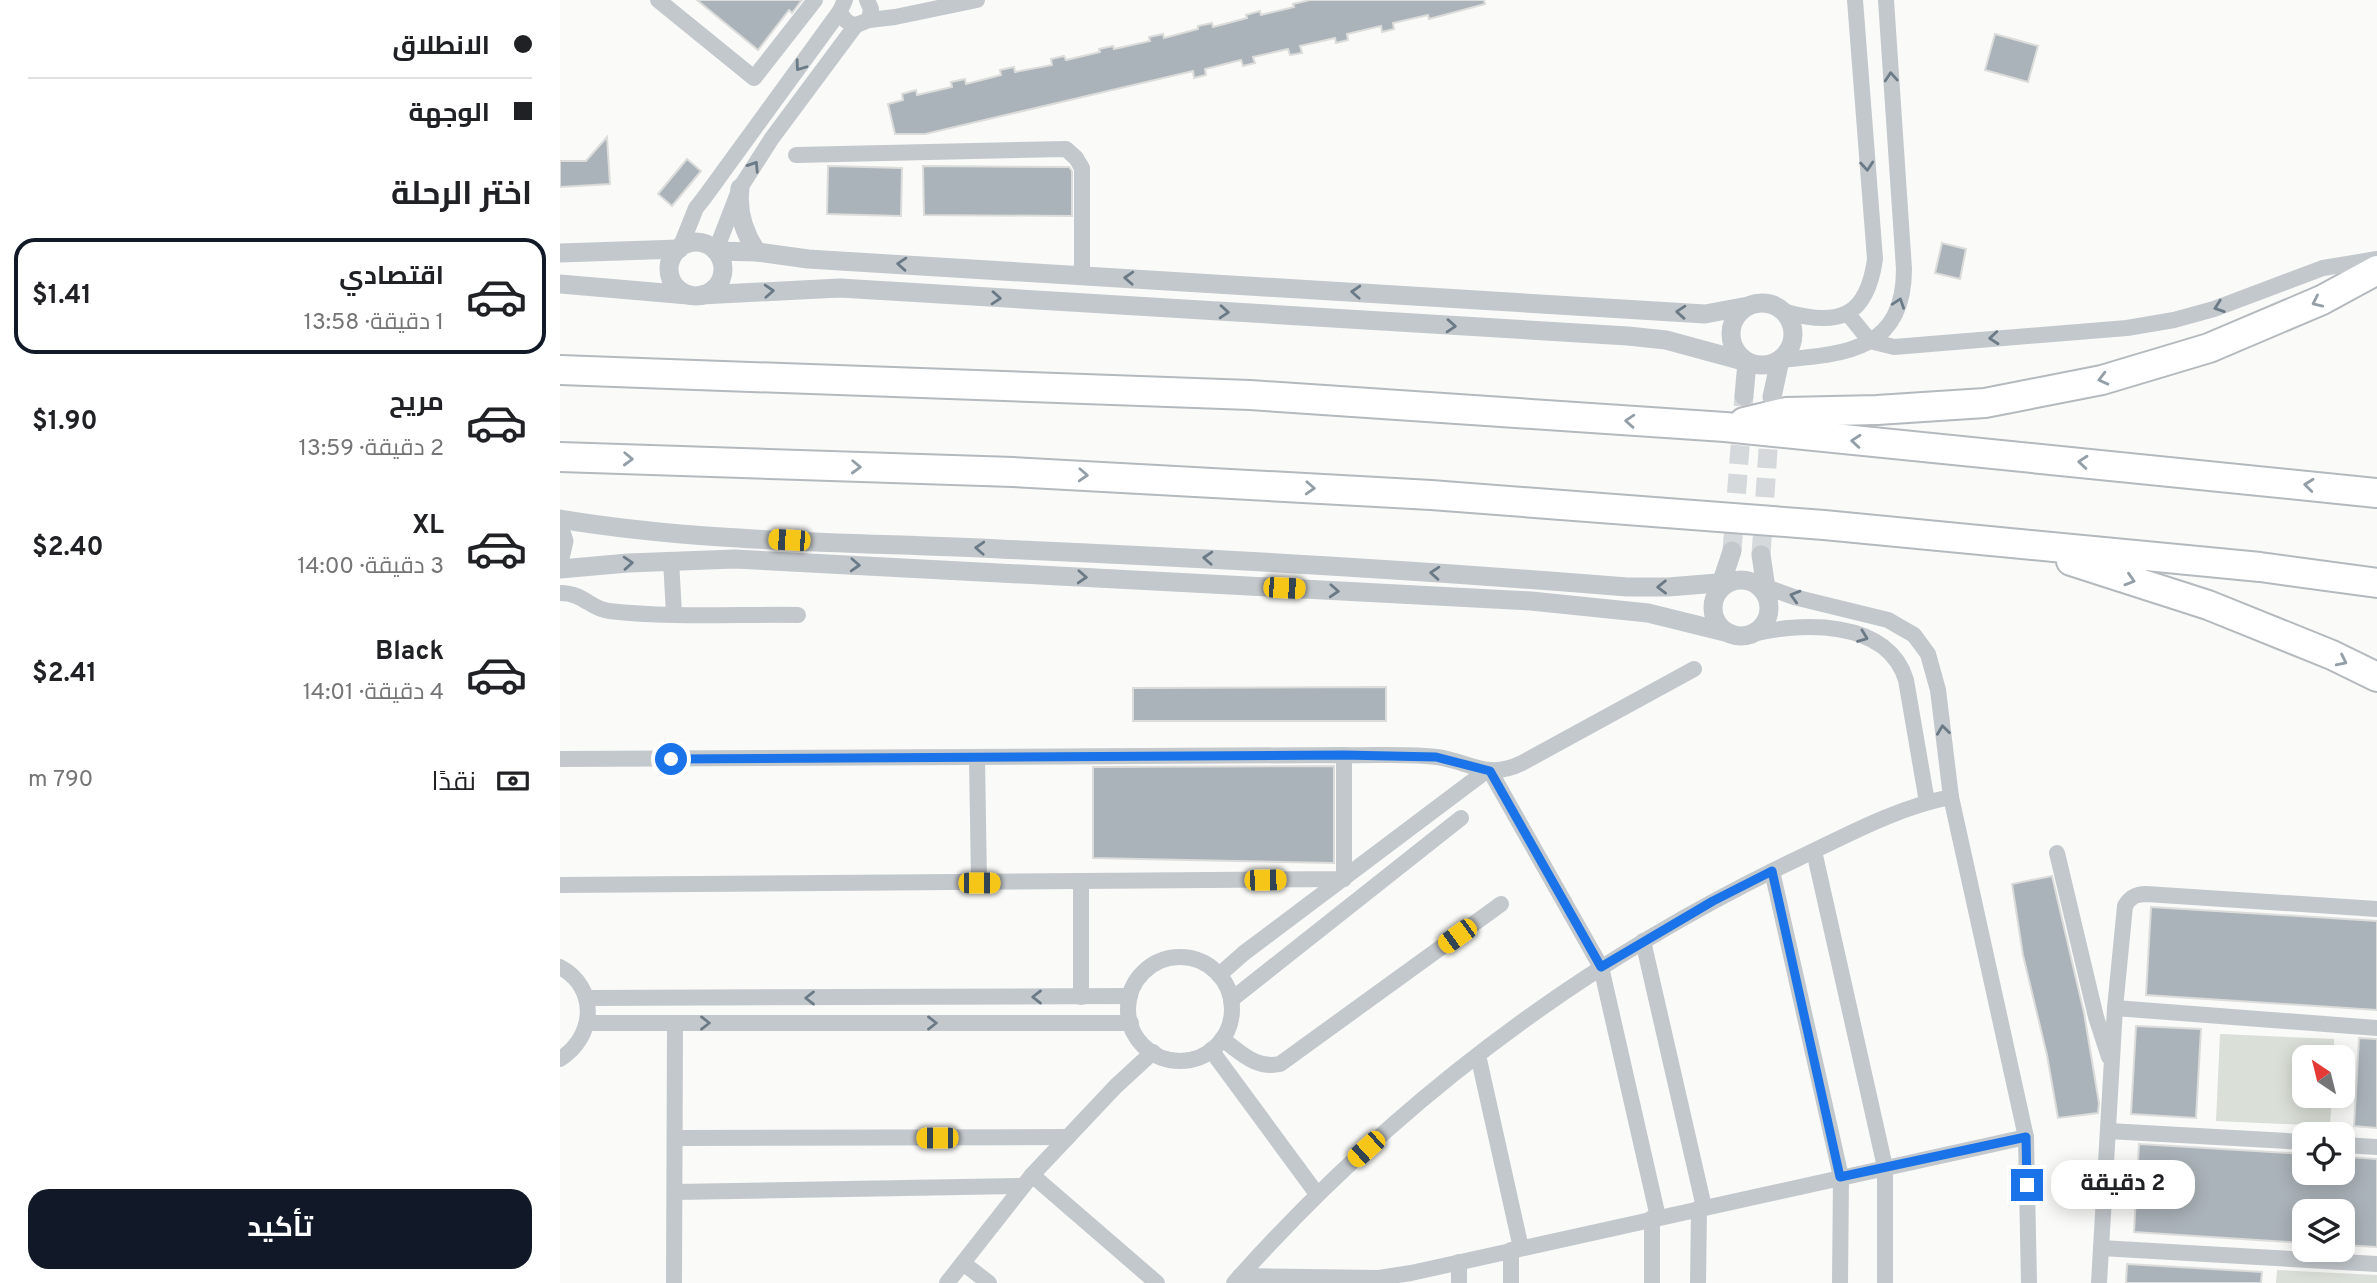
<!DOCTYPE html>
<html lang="ar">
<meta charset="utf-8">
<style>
:root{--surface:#fff;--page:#f6f6f6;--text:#202124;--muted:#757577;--line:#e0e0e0;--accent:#111827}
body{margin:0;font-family:Overpass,Cairo,sans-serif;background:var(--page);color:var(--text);direction:rtl;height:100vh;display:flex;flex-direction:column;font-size:26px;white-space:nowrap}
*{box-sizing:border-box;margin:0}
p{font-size:23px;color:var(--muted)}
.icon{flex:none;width:38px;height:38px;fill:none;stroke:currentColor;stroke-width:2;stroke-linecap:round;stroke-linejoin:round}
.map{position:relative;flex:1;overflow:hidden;direction:ltr}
.panel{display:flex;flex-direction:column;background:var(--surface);width:560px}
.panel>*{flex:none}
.top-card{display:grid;align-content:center;height:154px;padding:0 28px;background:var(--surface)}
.needle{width:46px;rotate:325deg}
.buttons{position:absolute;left:1732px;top:1045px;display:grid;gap:14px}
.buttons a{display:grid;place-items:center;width:63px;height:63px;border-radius:14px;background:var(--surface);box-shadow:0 4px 18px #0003;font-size:35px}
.end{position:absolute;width:32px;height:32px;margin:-16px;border:9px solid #1a73e8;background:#fff;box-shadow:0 0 0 4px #fff}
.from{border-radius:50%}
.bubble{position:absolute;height:49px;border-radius:21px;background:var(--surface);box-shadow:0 4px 18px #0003;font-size:23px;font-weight:700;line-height:49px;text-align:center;direction:rtl}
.car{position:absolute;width:21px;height:42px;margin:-21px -10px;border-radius:9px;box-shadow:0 0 5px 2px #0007;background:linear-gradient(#f5c518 24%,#345 0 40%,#f5c518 0 76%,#345 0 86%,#f5c518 0)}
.top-card b{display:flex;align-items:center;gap:24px;height:66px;font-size:26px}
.top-card b+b{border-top:2px solid var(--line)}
.top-card i{width:18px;height:18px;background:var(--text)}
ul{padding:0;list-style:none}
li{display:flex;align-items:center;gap:21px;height:116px;margin:0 14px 10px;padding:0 14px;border:4px solid transparent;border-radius:21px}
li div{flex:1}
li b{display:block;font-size:26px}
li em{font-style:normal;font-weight:700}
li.selected{border-color:var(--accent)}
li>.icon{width:63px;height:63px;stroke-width:1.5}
h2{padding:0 28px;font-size:32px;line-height:84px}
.pay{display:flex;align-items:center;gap:18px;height:77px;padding:0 28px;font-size:26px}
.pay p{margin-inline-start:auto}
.primary-button{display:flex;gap:14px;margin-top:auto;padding:14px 28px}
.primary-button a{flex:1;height:80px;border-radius:21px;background:var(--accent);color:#fff;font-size:28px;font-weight:700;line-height:80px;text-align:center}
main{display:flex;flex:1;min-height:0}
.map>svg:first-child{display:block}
.green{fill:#dadfd7}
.building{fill:#aab3b9;stroke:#dcdcda;stroke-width:2}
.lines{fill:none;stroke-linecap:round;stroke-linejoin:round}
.tertiary-tunnel{stroke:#d5d9db;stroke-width:19;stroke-dasharray:19 10;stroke-linecap:butt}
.motorway-casing{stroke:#b4b9bd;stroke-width:32}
.minor{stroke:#c3c8cc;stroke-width:16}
.tertiary{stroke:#c3c8cc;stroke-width:19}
.motorway{stroke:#fff;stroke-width:28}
.oneway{stroke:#6a7a87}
.oneway2{stroke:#939fa8}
.route{stroke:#1a73e8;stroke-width:9}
</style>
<main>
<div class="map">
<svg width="1817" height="1283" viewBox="0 0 1817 1283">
<rect width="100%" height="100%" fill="#fafaf8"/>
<!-- green -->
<g class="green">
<polygon points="1660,1034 1774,1039 1774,1057 1745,1057 1745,1096 1772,1096 1770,1126 1656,1121"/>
<polygon points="1717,1270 1817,1275 1817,1283 1716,1283"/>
</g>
<!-- building -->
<g class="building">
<polygon points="137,0 242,0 232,13 229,10 198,50"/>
<polygon points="750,0 924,0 925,4 869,19 868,15 833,23 834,29 822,32 821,26 787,34 788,40 776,43 775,38 740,46 742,53 730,55 728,49 693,57 695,63 683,66 681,60 645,69 646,75 634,78 633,71 365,134 335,134 328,104 343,100 342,94 356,90 357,95 392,87 391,82 405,79 406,84 441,75 440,70 454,67 455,72 492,65 491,59 504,56 506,60 540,52 539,49 553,46 554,49 590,41 589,37 603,34 604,38 638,29 638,26 652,23 653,27 687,18 686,15 700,11 701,15 734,7 733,4"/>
<polygon points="1435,34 1478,46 1468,82 1425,70"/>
<polygon points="47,137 50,184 0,187 0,161 26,161"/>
<polygon points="127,159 141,171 112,206 98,194"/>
<polygon points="268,166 342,168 341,216 267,214"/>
<polygon points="363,166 509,167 512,171 512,216 364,215"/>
<polygon points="1382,243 1406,249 1400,279 1375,273"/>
<polygon points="826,687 826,721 573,721 573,688"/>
<polygon points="774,766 774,863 533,858 533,767"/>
<polygon points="1492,876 1524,1013 1539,1103 1538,1113 1498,1118 1487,1055 1463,955 1452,884"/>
<polygon points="1591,907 1817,921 1817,1010 1586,995"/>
<polygon points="1576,1026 1641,1029 1636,1118 1571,1114"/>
<polygon points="1799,1038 1817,1039 1817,1128 1794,1126"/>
<polygon points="1579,1144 1745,1154 1745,1172 1787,1172 1788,1157 1817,1159 1817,1247 1783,1245 1784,1211 1745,1211 1745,1243 1574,1232"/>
<polygon points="1567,1264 1702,1272 1701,1283 1566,1283"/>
</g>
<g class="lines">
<!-- tertiary-tunnel -->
<g class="tertiary-tunnel">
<polyline points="1172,551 1184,396"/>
<polyline points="1201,555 1210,420"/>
</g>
<!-- motorway casing -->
<g class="motorway-casing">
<g id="motorway">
<polyline points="0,370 690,395 1165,427 1817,493"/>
<polyline points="1184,422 1226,412 1317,410 1425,403 1542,380 1649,348 1762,300 1817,270"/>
<polyline points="0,457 453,472 871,495 1264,525 1700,567 1817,583"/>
<polyline points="1511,561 1648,605 1772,655 1817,677"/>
</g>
</g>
<!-- minor -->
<g class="minor">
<polyline points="98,0 194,78 255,0"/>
<path d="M285 0 280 11C283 19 287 24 296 25L309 20 311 9 307 0"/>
<polyline points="309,20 335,17 417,0"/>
<polyline points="236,155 506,149 516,158 522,168 522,276"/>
<polyline points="120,248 136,208 144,198 280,11"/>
<polyline points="156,250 180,188 212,138 296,25"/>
<path d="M1226 312C1279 327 1307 317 1315 259L1295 0"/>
<polyline points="1288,314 1310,341 1334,347 1567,328 1614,320 1654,309 1763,268 1817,259"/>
<path d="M1220 360C1285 354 1344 351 1344 269L1326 0"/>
<polyline points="111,560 114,614"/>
<polyline points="1195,583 1234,597 1328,620 1354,635 1368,654 1378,690 1391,797 1466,1137 1469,1283"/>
<path d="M0 593C24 593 30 609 49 611 111 618 176 614 238 615"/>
<path d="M1188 635C1239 622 1327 618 1346 680L1367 802"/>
<polyline points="417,757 419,883"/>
<path d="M0 759 784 755C814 756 847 753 877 757 911 762 927 780 962 763L1134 669"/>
<polyline points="930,771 1041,967 1098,1217"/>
<polyline points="1254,851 1325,1167 1325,1283"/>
<polyline points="1497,853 1536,1017 1549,1057"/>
<polyline points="1212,871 1281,1177 1280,1283"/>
<polyline points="521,882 521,997"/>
<polyline points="0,885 784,879 784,755"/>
<polyline points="1083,941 1144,1207"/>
<circle cx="620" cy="1009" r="52"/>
<path d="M0 967C39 988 35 1037 0 1059"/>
<polyline points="659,975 684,953 926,771"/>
<polyline points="26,998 570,996"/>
<polyline points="671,1000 901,818"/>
<polyline points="1555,1008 1817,1028"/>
<polyline points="27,1023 571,1023"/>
<path d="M662 1039C682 1053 695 1069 720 1064L941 904"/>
<polyline points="651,1050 757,1194"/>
<polyline points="918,1055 961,1248"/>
<polyline points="1548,1131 1745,1142"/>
<polyline points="115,1138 508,1137"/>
<polyline points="1783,1145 1817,1147"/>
<polyline points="472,1175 597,1283"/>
<polyline points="115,1192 463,1186"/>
<polyline points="1541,1248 1817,1264"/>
<polyline points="951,1250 951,1283"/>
<polyline points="403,1263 429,1283"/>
<polyline points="680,1276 819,1278 851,1273 1466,1137"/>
<polyline points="114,1283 115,1023"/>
<polyline points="387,1283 472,1175 556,1086 593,1052"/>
<path d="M674 1283C833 1104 1022 961 1239 858 1287 835 1338 807 1391 797"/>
<polyline points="899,1283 899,1262"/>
<polyline points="1092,1283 1092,1218"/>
<polyline points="1138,1283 1139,1208"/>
<path d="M1539 1283 1555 1008 1565 906C1570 897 1576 894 1586 894L1817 909"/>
</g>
<!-- tertiary -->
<g class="tertiary">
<path d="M180 188C177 212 184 233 197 252"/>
<circle cx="136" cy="269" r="27"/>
<polyline points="156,251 197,252 248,259 1145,314 1188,306"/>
<polyline points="0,253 119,249"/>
<polyline points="0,284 128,295"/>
<polyline points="141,295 280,288 1068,336 1106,340 1187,362 1184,396"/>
<circle cx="1202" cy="334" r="31"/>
<polyline points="1212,397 1220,360"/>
<path d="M0 519C145 543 293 542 440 549 649 558 858 570 1067 587H1108L1170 582"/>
<polyline points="0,529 4,541 0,558"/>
<polyline points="1201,555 1207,595"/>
<polyline points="0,569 68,563 175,559 971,601 1088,613 1169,633"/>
<circle cx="1181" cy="608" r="28"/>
<polyline points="1159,590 1172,551"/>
</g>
<!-- motorway -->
<use href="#motorway" class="motorway"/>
</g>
<!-- one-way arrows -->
<defs><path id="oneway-chevron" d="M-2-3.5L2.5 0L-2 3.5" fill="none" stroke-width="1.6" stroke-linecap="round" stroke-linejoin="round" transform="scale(1.75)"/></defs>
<g class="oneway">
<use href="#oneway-chevron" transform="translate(240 66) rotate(126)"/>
<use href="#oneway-chevron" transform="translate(1331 77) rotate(-94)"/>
<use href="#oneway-chevron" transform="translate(194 166) rotate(-57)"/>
<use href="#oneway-chevron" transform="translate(1307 166) rotate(85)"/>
<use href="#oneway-chevron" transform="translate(342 264) rotate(-176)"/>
<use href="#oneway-chevron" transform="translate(569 278) rotate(-177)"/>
<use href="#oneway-chevron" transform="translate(209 291) rotate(-3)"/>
<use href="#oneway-chevron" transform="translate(796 292) rotate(-177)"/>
<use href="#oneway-chevron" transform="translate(436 298) rotate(4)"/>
<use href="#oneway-chevron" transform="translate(1339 303) rotate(-71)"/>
<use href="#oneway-chevron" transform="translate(1659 307) rotate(161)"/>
<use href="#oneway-chevron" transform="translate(664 312) rotate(4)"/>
<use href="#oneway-chevron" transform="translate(1121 312) rotate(-176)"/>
<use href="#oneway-chevron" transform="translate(891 326) rotate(4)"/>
<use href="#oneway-chevron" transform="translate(1434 338) rotate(175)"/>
<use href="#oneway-chevron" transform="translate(420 548) rotate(-177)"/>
<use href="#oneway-chevron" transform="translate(648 558) rotate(-177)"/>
<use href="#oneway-chevron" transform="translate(68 563) rotate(-4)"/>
<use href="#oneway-chevron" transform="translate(295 565) rotate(3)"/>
<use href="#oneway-chevron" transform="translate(875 573) rotate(-176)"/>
<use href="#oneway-chevron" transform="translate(522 577) rotate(3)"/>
<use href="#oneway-chevron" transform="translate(1102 587) rotate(179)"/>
<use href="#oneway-chevron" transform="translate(774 591) rotate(3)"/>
<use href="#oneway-chevron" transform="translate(1235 596) rotate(-164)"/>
<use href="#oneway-chevron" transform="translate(1303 637) rotate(21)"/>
<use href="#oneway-chevron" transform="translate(1383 730) rotate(-97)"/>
<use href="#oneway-chevron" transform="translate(477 997) rotate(180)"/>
<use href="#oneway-chevron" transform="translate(250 998) rotate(180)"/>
<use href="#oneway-chevron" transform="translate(145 1023)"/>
<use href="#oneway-chevron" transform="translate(372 1023)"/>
</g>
<g class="oneway2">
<use href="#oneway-chevron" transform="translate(1757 302) rotate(155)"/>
<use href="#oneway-chevron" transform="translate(1543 379) rotate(166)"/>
<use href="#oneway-chevron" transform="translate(1070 421) rotate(-176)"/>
<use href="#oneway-chevron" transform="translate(1296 441) rotate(-175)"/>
<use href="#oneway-chevron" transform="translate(68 459) rotate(2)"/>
<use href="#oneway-chevron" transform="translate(1523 462) rotate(-175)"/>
<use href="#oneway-chevron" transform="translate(296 467) rotate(2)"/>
<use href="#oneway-chevron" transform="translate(523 475) rotate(3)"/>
<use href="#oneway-chevron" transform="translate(1749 485) rotate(-174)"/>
<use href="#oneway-chevron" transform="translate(750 488) rotate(3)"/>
<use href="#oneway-chevron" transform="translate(1570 580) rotate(17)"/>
<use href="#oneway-chevron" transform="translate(1782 661) rotate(26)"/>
</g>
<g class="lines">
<!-- route -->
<polyline class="route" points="111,759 784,755 876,757 930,771 1041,967 1153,901 1212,871 1280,1177 1466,1137 1467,1185"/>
</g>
</svg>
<div class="buttons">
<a><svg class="needle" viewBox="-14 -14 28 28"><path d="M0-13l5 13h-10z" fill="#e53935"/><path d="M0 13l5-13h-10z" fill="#757577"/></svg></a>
<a><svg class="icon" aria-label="locate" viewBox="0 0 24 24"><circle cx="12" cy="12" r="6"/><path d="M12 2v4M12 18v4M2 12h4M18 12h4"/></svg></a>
<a><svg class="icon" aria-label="layers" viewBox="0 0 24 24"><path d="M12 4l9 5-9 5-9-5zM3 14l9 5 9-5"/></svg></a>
</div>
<i class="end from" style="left:111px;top:759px"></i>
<i class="end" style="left:1467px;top:1185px"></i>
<div class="bubble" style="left:1491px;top:1160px;width:144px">2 دقيقة</div>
<i class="car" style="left:229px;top:540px;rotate:273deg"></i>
<i class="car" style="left:724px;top:588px;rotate:93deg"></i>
<i class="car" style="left:705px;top:880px;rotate:89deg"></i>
<i class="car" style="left:419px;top:883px;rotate:90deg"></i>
<i class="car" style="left:897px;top:936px;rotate:234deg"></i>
<i class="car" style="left:377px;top:1138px;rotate:270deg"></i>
<i class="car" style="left:806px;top:1149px;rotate:228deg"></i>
</div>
<section class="panel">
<div class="top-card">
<b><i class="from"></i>الانطلاق</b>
<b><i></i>الوجهة</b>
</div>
<h2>اختر الرحلة</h2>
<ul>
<li class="selected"><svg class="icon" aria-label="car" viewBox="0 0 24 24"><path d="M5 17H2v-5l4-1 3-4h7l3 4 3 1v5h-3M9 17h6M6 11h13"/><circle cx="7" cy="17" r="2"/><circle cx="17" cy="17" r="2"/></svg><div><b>اقتصادي</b><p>1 دقيقة · 13:58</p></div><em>$1.41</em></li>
<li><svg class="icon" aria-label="car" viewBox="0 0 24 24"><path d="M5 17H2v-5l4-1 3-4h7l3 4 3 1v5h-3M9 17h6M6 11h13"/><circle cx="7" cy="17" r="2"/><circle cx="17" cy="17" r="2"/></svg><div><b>مريح</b><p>2 دقيقة · 13:59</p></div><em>$1.90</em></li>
<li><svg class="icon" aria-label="car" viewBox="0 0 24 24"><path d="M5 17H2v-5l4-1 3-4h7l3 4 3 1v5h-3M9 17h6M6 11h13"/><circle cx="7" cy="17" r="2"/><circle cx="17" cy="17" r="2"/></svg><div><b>XL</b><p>3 دقيقة · 14:00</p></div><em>$2.40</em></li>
<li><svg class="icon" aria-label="car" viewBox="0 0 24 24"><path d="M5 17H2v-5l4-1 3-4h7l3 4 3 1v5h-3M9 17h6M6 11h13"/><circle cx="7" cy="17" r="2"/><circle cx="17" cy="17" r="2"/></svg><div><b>Black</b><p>4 دقيقة · 14:01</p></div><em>$2.41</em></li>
</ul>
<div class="pay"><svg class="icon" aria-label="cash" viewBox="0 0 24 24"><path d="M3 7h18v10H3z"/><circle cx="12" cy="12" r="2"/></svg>نقدًا<p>790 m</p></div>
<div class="primary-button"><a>تأكيد</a></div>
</section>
</main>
